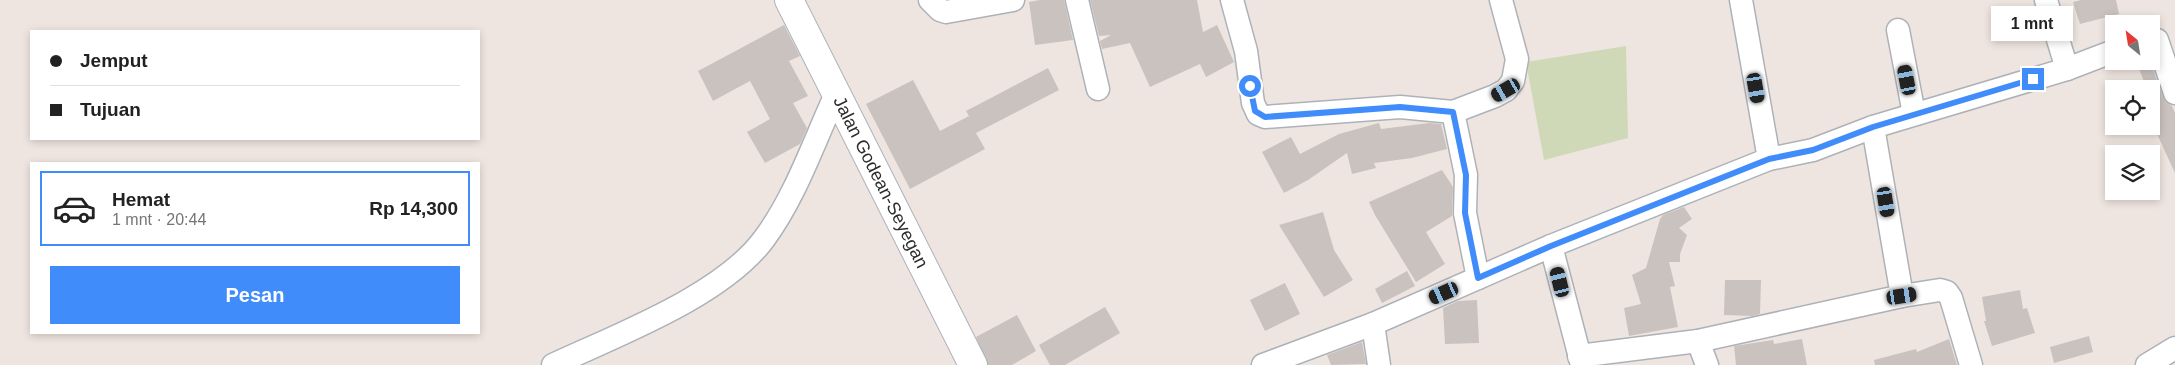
<!DOCTYPE html>
<html lang="id">
<meta charset="utf-8">
<style>
:root{--surface:#fff;--page:#f6f6f6;--text:#222;--muted:#767676;--line:#e0e0e0;--accent:#408cfb}
body{margin:0;font-family:Arial,sans-serif;background:var(--page);color:var(--text);height:100vh;display:flex;flex-direction:column;font-size:19px;white-space:nowrap}
*{box-sizing:border-box;margin:0}
p{font-size:16px;color:var(--muted)}
.icon{flex:none;width:28px;height:28px;fill:none;stroke:currentColor;stroke-width:2;stroke-linecap:round;stroke-linejoin:round}
.map{position:relative;flex:1;overflow:hidden}
.sheet{position:absolute;left:30px;top:162px;width:450px;height:172px;display:flex;flex-direction:column;background:var(--surface);border-radius:0px;box-shadow:0 2px 8px #0003}
.sheet>*{flex:none}
.top-card{position:absolute;left:30px;top:30px;width:450px;height:110px;border-radius:0px;box-shadow:0 2px 8px #0003;display:grid;align-content:center;height:110px;padding:0 20px;background:var(--surface)}
.needle{width:32px;rotate:330deg}
.buttons{position:absolute;left:2105px;top:15px;display:grid;gap:10px}
.buttons a{display:grid;place-items:center;width:55px;height:55px;border-radius:0px;background:var(--surface);box-shadow:0 2px 8px #0003;font-size:25px}
.end{position:absolute;width:22px;height:22px;margin:-11px;border:6px solid #408cfb;background:#fff;box-shadow:0 0 0 2px #fff}
.from{border-radius:50%}
.bubble{position:absolute;height:35px;border-radius:0px;background:var(--surface);box-shadow:0 2px 8px #0003;font-size:16px;font-weight:700;line-height:35px;text-align:center}
.car{position:absolute;width:15px;height:30px;margin:-15px -8px;border-radius:6px;box-shadow:0 0 4px 1px #0007;background:linear-gradient(#222 24%,#8ab4d8 0 40%,#222 0 76%,#8ab4d8 0 86%,#222 0)}
.top-card b{display:flex;align-items:center;gap:18px;height:48px;font-size:19px}
.top-card b+b{border-top:1px solid var(--line)}
.top-card i{width:12px;height:12px;background:var(--text)}
ul{padding:9px 0 0;list-style:none}
li{display:flex;align-items:center;gap:15px;height:75px;margin:0 10px 8px;padding:0 10px;border:2px solid transparent;border-radius:0px}
li div{flex:1}
li b{display:block;font-size:19px}
li em{font-style:normal;font-weight:700}
li.current{border-color:var(--accent)}
li>.icon{width:45px;height:45px;stroke-width:1.5}
.primary-button{display:flex;gap:10px;margin-top:auto;padding:10px 20px}
.primary-button a{flex:1;height:58px;border-radius:0px;background:var(--accent);color:#fff;font-size:20px;font-weight:700;line-height:58px;text-align:center}
.map>svg:first-child{display:block}
.cemetery{fill:#cfd9b7}
.building{fill:#cac2bf}
.lines{fill:none;stroke-linecap:round;stroke-linejoin:round}
.minor-casing{stroke:#adb2b9;stroke-width:25}
.secondary-casing{stroke:#adb2b9;stroke-width:30}
.minor{stroke:#fff;stroke-width:22}
.secondary{stroke:#fff;stroke-width:28}
.route{stroke:#408cfb;stroke-width:6}
.labels{text-anchor:middle;dominant-baseline:central;stroke-width:4;stroke-linejoin:round;paint-order:stroke}
.street-label{font-size:18px;fill:#2d2d2d;stroke:#fff}
</style>
<div class="map">
<svg width="2175" height="365" viewBox="0 0 2175 365">
<rect width="100%" height="100%" fill="#efe5e0"/>
<!-- cemetery -->
<polygon class="cemetery" points="1626,46 1628,138 1544,160 1526,62"/>
<!-- building -->
<g class="building">
<polygon points="1040,0 1064,0 1073,40 1035,45 1029,2"/>
<polygon points="1090,0 1197,0 1203,32 1217,25 1234,62 1206,77 1200,64 1150,87 1130,43 1102,49 1100,41 1111,35 1099,36"/>
<polygon points="2081,0 2116,0 2119,14 2080,24 2073,2"/>
<polygon points="784,25 800,56 789,61 808,96 793,103 807,128 800,144 765,163 747,132 770,119 750,81 713,101 698,71"/>
<polygon points="2136,61 2150,61 2163,97 2166,102 2172,106 2175,113 2175,173 2151,121 2151,89 2147,89"/>
<polygon points="1048,68 1059,90 976,133 985,149 910,189 866,104 913,80 940,131 969,116 966,111"/>
<polygon points="1379,123 1381,129 1429,123 1441,124 1447,149 1412,158 1374,163 1376,168 1352,174 1347,153 1308,180 1284,193 1262,152 1291,137 1300,154 1339,134"/>
<polygon points="1442,170 1453,187 1452,216 1426,232 1445,264 1416,282 1375,215 1369,202"/>
<polygon points="1684,207 1692,219 1679,228 1687,235 1680,254 1680,262 1669,262 1675,286 1670,287 1678,327 1629,336 1624,308 1641,304 1632,275 1646,268 1660,219 1663,215"/>
<polygon points="1323,212 1334,250 1353,280 1324,297 1279,225"/>
<polygon points="1407,271 1415,286 1382,303 1375,289"/>
<polygon points="1725,280 1761,280 1760,314 1752,316 1724,315"/>
<polygon points="1285,283 1300,314 1265,331 1250,300"/>
<polygon points="2020,290 2023,309 2027,308 2035,333 1992,346 1984,321 1986,321 1982,297"/>
<polygon points="1477,300 1479,343 1445,344 1443,308 1458,301"/>
<polygon points="1105,307 1120,333 1065,365 1050,365 1039,345"/>
<polygon points="1017,315 1036,351 1012,365 988,365 976,337"/>
<polygon points="2089,336 2093,352 2054,363 2050,347"/>
<polygon points="1802,339 1807,365 1736,365 1734,346 1773,340 1774,344"/>
<polygon points="1949,339 1957,365 1875,365 1874,360 1916,349 1917,352"/>
<polygon points="1362,342 1366,364 1331,365 1327,355"/>
</g>
<g class="lines">
<!-- minor casing -->
<g class="minor-casing">
<g id="minor">
<polyline points="930,0 940,10 946,12 1013,0"/>
<polyline points="1077,0 1098,89"/>
<polyline points="1232,0 1246,51 1253,103 1258,114 1265,117 1400,107 1453,112 1495,96 1506,90 1513,81 1517,59 1501,0"/>
<polyline points="1741,0 1769,159"/>
<polyline points="2046,0 2067,69"/>
<polyline points="1898,30 1914,114"/>
<polyline points="2157,40 2175,93"/>
<polyline points="1453,112 1466,175 1465,213 1478,278"/>
<polyline points="1873,127 1902,296"/>
<polyline points="1551,246 1582,365"/>
<polyline points="1373,324 1379,365"/>
<polyline points="1698,341 1707,365"/>
<polyline points="1579,356 1698,341 1902,296 1940,290 1947,292 1951,298 1971,365"/>
<path d="M553 365C617 335 722 296 764 239 796 196 814 141 837 92"/>
<polyline points="1263,365 1373,324 1551,246 1769,159 1813,150 1873,127 2067,69 2114,51"/>
<polyline points="2147,365 2175,348"/>
</g>
</g>
<!-- secondary casing -->
<g class="secondary-casing">
<g id="secondary">
<path id="s1" d="M789 0 973 365"/>
</g>
</g>
<!-- minor -->
<use href="#minor" class="minor"/>
<!-- secondary -->
<use href="#secondary" class="secondary"/>
</g>
<g class="lines">
<!-- route -->
<polyline class="route" points="1250,86 1255,111 1265,117 1400,107 1453,112 1466,175 1465,213 1478,278 1551,246 1769,159 1813,150 1873,127 2033,79"/>
</g>
<g class="labels">
<!-- street labels -->
<g class="street-label">
<text stroke="none"><textPath href="#s1" startOffset="204">Jalan Godean-Seyegan</textPath></text>
</g>
</g>
</svg>
<div class="buttons">
<a><svg class="needle" viewBox="-14 -14 28 28"><path d="M0-13l5 13h-10z" fill="#e53935"/><path d="M0 13l5-13h-10z" fill="#767676"/></svg></a>
<a><svg class="icon" aria-label="locate" viewBox="0 0 24 24"><circle cx="12" cy="12" r="6"/><path d="M12 2v4M12 18v4M2 12h4M18 12h4"/></svg></a>
<a><svg class="icon" aria-label="layers" viewBox="0 0 24 24"><path d="M12 4l9 5-9 5-9-5zM3 14l9 5 9-5"/></svg></a>
</div>
<i class="end from" style="left:1250px;top:86px"></i>
<i class="end" style="left:2033px;top:79px"></i>
<div class="bubble" style="left:1991px;top:6px;width:82px">1 mnt</div>
<i class="car" style="left:1907px;top:80px;rotate:349deg"></i>
<i class="car" style="left:1756px;top:88px;rotate:170deg"></i>
<i class="car" style="left:1506px;top:90px;rotate:240deg"></i>
<i class="car" style="left:1886px;top:202px;rotate:171deg"></i>
<i class="car" style="left:1560px;top:282px;rotate:346deg"></i>
<i class="car" style="left:1444px;top:293px;rotate:246deg"></i>
<i class="car" style="left:1902px;top:296px;rotate:81deg"></i>
<div class="top-card">
<b><i class="from"></i>Jemput</b>
<b><i></i>Tujuan</b>
</div>
<section class="sheet">
<ul>
<li class="current"><svg class="icon" aria-label="car" viewBox="0 0 24 24"><path d="M5 17H2v-5l4-1 3-4h7l3 4 3 1v5h-3M9 17h6M6 11h13"/><circle cx="7" cy="17" r="2"/><circle cx="17" cy="17" r="2"/></svg><div><b>Hemat</b><p>1 mnt · 20:44</p></div><em>Rp 14,300</em></li>
</ul>
<div class="primary-button"><a>Pesan</a></div>
</section>
</div>
